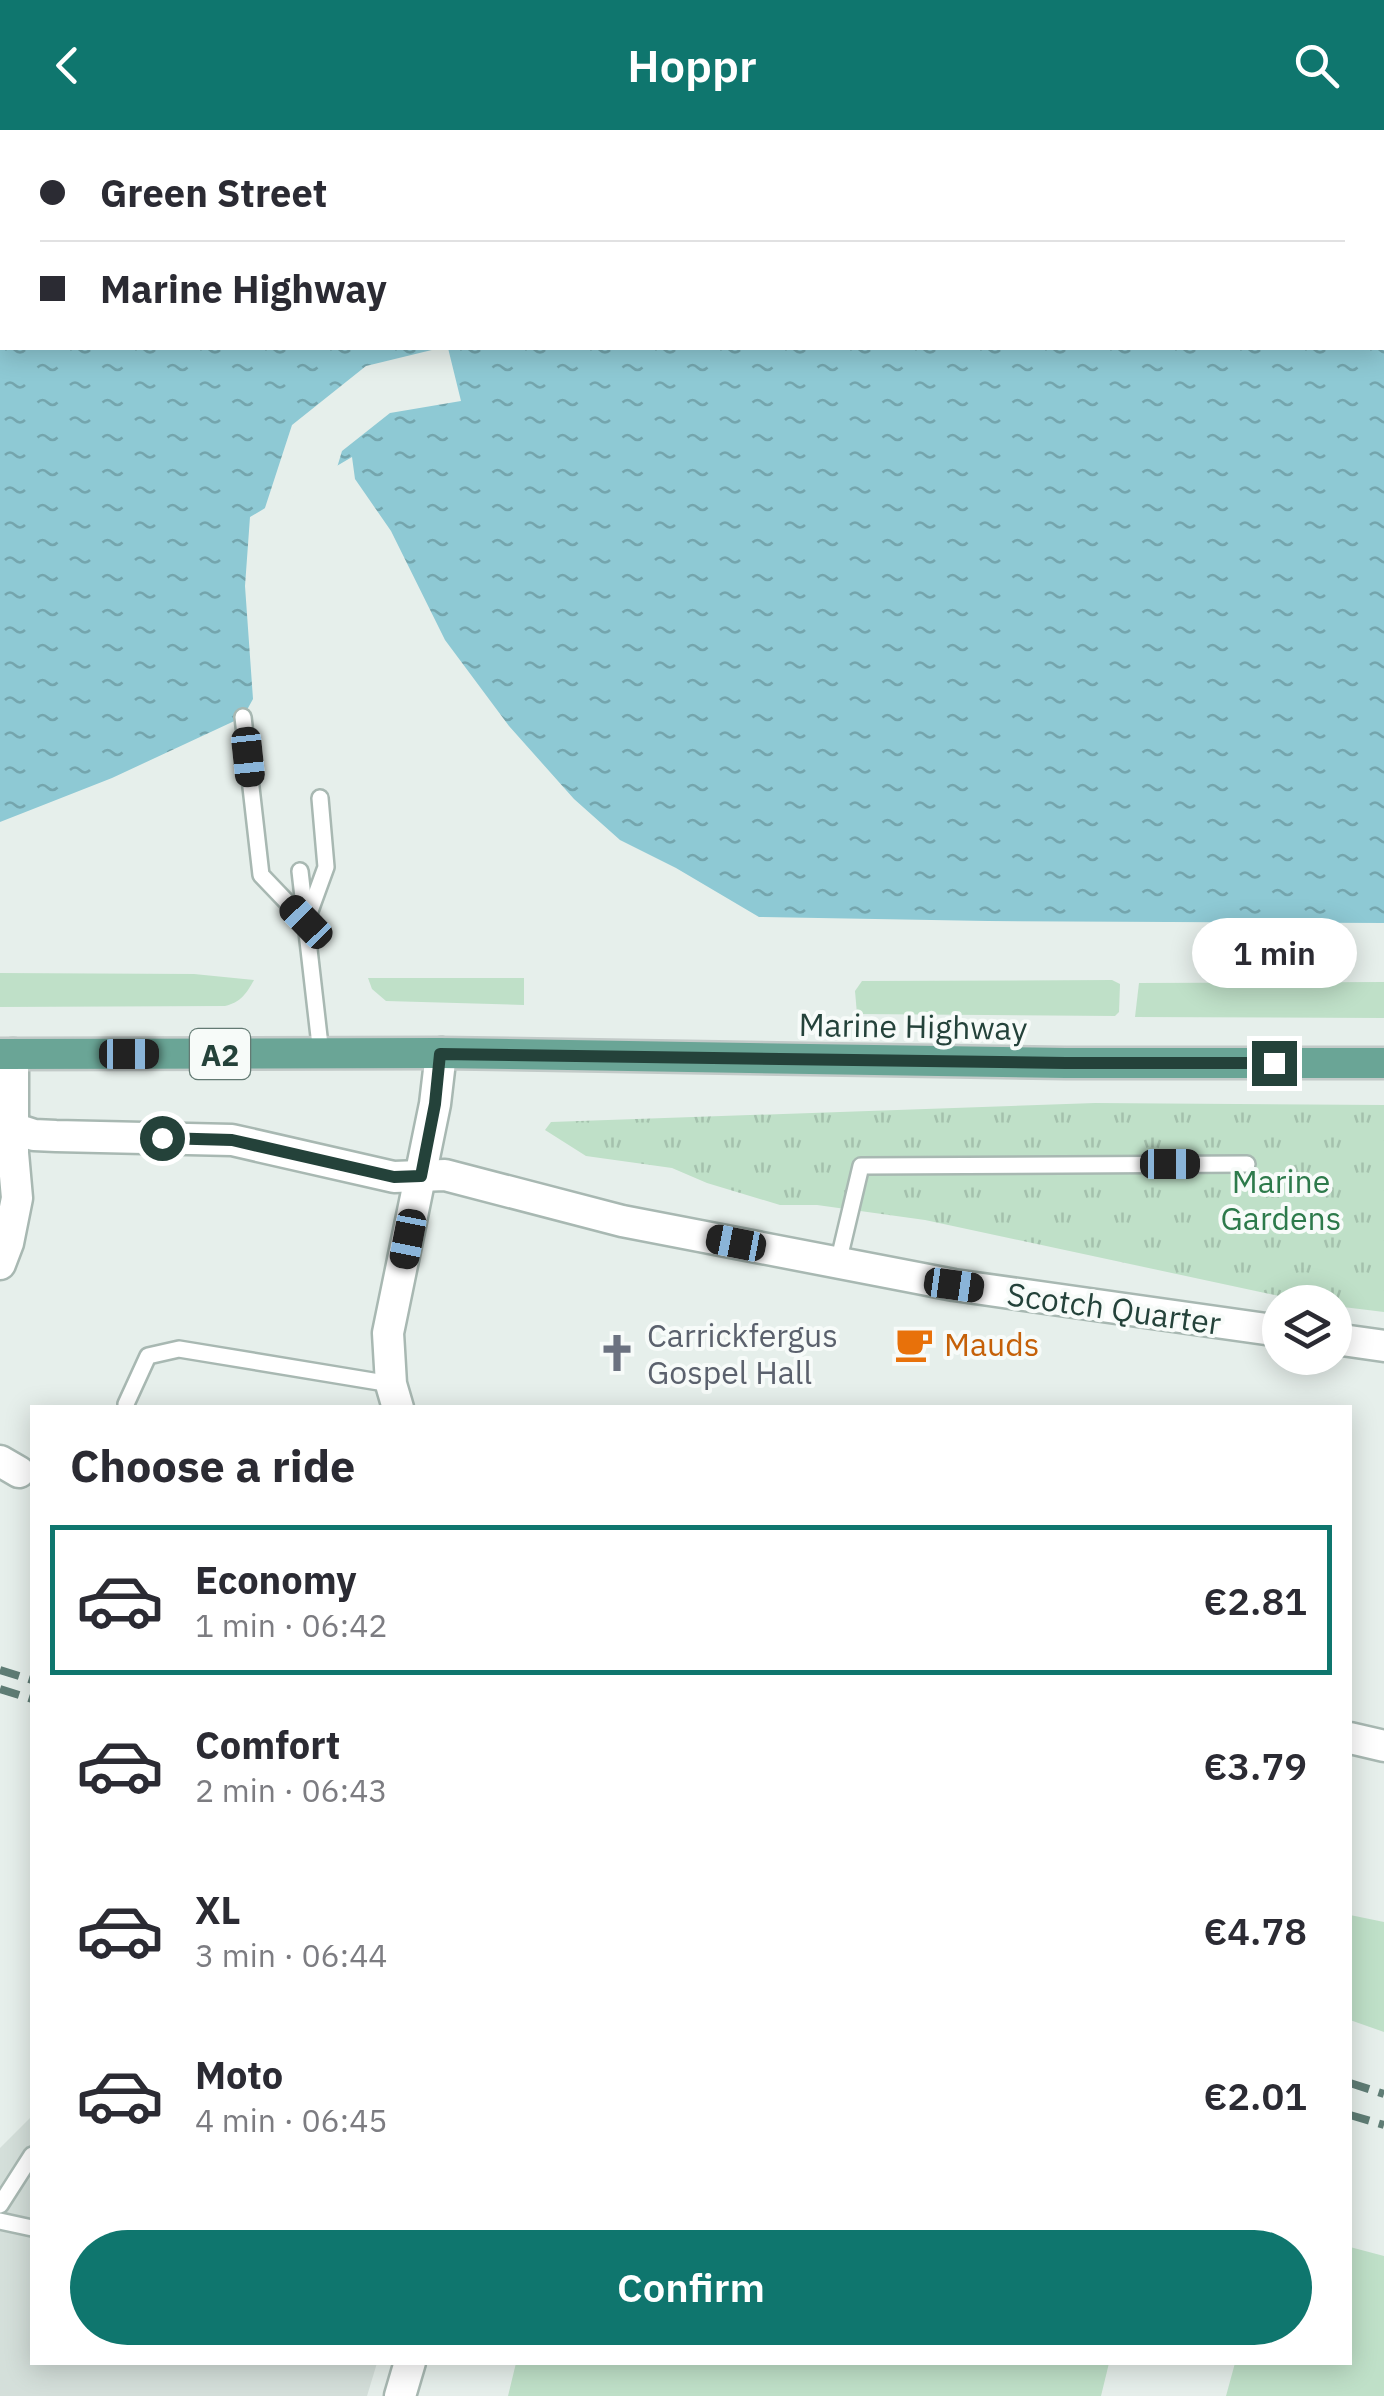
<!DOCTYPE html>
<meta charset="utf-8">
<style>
:root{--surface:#fff;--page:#f7f7f7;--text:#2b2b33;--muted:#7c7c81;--line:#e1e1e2;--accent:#0f766e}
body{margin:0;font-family:"IBM Plex Sans",sans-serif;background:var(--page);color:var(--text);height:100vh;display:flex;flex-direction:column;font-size:38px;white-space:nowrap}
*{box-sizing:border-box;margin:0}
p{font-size:32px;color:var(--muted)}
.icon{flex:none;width:55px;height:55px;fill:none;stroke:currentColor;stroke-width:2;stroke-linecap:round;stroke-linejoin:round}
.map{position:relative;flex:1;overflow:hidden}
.panel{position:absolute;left:30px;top:1275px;width:1322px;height:960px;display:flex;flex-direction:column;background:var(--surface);border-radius:0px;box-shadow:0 5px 25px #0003}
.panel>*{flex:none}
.guide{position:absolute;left:0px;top:0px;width:1385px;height:220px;box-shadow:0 5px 25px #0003;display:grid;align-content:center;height:220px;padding:0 40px;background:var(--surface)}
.fabs{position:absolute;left:1262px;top:1155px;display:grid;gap:20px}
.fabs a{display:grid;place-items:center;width:90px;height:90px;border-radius:50%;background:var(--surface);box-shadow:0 5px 25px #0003;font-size:50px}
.end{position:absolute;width:45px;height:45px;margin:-22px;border:12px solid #24423a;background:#fff;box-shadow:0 0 0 5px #fff}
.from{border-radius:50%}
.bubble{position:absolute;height:70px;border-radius:35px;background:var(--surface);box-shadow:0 5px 25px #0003;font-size:32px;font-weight:600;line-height:70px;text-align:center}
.car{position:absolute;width:30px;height:60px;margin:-30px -15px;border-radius:12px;box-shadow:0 0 8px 2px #0007;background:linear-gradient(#222 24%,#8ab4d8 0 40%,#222 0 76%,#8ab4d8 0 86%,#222 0)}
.guide b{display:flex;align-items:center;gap:35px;height:95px;font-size:38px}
.guide b+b{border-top:2px solid var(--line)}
.guide i{width:25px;height:25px;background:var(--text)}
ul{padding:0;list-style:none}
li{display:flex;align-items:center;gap:30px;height:150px;margin:0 20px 15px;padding:0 20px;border:5px solid transparent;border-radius:0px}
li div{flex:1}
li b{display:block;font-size:38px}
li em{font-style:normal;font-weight:600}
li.active{border-color:var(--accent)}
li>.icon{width:90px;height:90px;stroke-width:1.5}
h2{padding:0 40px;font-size:45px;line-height:120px}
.cta{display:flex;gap:20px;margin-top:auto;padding:20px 40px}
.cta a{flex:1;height:115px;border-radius:60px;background:var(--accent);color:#fff;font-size:40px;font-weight:600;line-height:115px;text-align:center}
header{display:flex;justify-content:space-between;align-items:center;height:130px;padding:0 40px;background:var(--accent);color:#fff;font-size:45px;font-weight:600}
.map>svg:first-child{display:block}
.built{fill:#d4dfda}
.green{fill:#bfe0c8}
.park{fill:url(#park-tufts)}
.water{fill:url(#water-ripples);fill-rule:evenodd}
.pier{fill:#e6efeb}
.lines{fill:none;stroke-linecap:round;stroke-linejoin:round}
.service-casing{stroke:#a8b8b2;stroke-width:20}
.minor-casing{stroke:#a8b8b2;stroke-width:35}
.tertiary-casing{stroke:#a8b8b2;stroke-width:35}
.primary-casing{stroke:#c2cac8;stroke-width:35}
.service{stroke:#fff;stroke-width:15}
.minor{stroke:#fff;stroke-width:30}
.tertiary{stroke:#fff;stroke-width:30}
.primary{stroke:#6aa596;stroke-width:30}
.rail{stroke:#5f7d75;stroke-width:8;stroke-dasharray:20 10;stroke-linecap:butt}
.route{stroke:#24423a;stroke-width:12}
.labels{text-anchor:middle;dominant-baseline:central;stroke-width:8;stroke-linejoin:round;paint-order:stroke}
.shield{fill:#f7fbf9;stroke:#637a73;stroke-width:2.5}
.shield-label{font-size:30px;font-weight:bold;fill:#24423a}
.street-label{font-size:32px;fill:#24423a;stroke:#f7fbf9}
.park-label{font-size:32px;fill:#2d7a4b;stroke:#f7fbf9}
.worship-label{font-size:32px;fill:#5b616d;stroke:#f7fbf9;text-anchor:start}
.food-label{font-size:32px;fill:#c56008;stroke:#f7fbf9;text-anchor:start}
</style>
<header><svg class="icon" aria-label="back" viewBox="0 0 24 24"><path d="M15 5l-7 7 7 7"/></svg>Hoppr<svg class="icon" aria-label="search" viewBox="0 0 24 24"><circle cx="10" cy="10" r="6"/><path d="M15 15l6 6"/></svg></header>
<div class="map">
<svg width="1384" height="2266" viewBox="0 0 1384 2266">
<defs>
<pattern id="park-tufts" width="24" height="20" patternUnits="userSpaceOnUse" patternTransform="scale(2.5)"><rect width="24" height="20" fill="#bfe0c8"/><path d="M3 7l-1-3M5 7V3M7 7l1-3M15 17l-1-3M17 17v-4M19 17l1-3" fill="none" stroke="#a4c1ad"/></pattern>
<pattern id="water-ripples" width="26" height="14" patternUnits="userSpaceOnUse" patternTransform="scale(2.5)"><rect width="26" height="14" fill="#8ec9d4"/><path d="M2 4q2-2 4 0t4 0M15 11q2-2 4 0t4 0" fill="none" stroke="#74a5ad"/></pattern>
</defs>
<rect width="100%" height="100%" fill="#e6efeb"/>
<!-- built -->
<polygon class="built" points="32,1986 32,2232 377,2233 367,2266 0,2266 0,2018"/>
<!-- green -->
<g class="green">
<path d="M0 843 194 844 254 850C246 864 241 872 225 876L0 877Z"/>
<polygon points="368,848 524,848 524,875 386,871 372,859"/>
<polygon points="1112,850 1120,854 1119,882 1115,886 857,884 855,861 862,851"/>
<polygon points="1384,852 1384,888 1135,887 1139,853"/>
<polygon points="1350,1785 1384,1792 1384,1902 1350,1890"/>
<polygon points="1350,2117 1384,2126 1384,2266 1226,2266 1235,2233 1350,2232"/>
<polygon points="516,2233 516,2232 1109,2233 1101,2266 508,2266"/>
</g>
<!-- park -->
<polygon class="park" points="1095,973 1384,975 1384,1182 1335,1176 1335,1172 1293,1169 925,1090 817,1075 780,1075 707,1053 672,1038 586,1026 545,1000 551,992"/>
<!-- water -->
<path class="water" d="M0 0H1384V793L988 791 759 787 676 738 620 710 574 669 509 596 445 510 391 401 355 349 352 327 250 387 245 456 253 569 243 587 112 648 0 692ZM2 2H1382V218H2Z"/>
<!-- pier -->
<polygon class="pier" points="440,218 448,218 461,271 390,283 342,321 336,341 263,384 292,295 366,236"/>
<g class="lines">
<!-- service casing -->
<g class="service-casing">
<g id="service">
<polyline points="243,587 261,745 306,792 326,737 320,668"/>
<polyline points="300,741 321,924"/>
<polyline points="838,1133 861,1036 1247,1034"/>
<polyline points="126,1274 148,1226 179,1219 391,1254"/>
<polyline points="0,2075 32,2025"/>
<polyline points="0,2091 32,2098"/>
</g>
</g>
<!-- minor casing -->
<g class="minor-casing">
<g id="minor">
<polyline points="0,994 34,1005 56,1006 232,1010 394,1047 445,1045 622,1091 954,1155 1280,1201"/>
<polyline points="0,1134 8,1113 17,1068 13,1023 13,924"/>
<polyline points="1335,1209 1384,1216"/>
<polyline points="0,1331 19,1342"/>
<polyline points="1350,1608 1384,1616"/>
</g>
</g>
<!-- tertiary casing -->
<g class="tertiary-casing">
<g id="tertiary">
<polyline points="398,1278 391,1254 388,1203 435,974 441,923"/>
<polyline points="400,2266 410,2232"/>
</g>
</g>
<!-- primary casing -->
<g class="primary-casing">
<polyline id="primary" points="0,924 441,923 1066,933 1384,933"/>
</g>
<!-- service -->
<use href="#service" class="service"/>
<!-- minor -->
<use href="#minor" class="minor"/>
<!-- tertiary -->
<use href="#tertiary" class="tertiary"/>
<!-- primary -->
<use href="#primary" class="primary"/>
<!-- rail -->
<g class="rail">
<polyline points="0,1540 32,1550"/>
<polyline points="0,1559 32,1569"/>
<polyline points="1350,1953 1384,1964"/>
<polyline points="1350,1985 1384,1995"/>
</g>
</g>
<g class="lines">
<!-- route -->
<polyline class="route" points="162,1008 232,1010 394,1047 421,1046 435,974 440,924 1066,933 1274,933"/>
</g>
<!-- icons -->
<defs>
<g id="cafe-bare" transform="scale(3)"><path d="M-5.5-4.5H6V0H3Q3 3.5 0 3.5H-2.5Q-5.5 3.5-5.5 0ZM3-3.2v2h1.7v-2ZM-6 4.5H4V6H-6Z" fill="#e8710a" stroke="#f7fbf9" stroke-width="2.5" paint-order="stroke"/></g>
<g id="church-bare" transform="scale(3)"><path d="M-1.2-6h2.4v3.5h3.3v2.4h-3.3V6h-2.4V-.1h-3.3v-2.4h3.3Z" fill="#6b7280" stroke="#f7fbf9" stroke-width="2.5" paint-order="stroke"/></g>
</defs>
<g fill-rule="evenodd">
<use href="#cafe-bare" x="914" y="1214"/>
<use href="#church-bare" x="617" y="1223"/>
</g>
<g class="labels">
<!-- shield labels -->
<rect class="shield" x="190" y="899" width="60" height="50" rx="8"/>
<g class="shield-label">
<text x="220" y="924">A2</text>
</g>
<!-- street labels -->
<g class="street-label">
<text transform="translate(913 896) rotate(1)">Marine Highway</text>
<text transform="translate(1114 1178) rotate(8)">Scotch Quarter</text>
</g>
<!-- park labels -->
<g class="park-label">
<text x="1281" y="1051">Marine<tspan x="1281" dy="37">Gardens</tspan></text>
</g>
<!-- worship labels -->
<g class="worship-label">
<text x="647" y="1205">Carrickfergus<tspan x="647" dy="37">Gospel Hall</tspan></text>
</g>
<!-- food labels -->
<g class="food-label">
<text x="944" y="1214">Mauds</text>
</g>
</g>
</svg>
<div class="fabs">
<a><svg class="icon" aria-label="layers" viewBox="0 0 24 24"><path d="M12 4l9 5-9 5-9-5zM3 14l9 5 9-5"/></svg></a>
</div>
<i class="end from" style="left:162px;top:1008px"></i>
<i class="end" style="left:1274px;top:933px"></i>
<div class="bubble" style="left:1192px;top:788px;width:165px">1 min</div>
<i class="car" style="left:248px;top:627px;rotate:174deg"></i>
<i class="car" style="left:306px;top:792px;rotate:316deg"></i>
<i class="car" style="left:129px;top:924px;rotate:90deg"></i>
<i class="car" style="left:1170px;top:1034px;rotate:90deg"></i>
<i class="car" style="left:408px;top:1109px;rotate:191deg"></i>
<i class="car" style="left:736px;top:1113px;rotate:281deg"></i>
<i class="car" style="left:954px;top:1155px;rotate:98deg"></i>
<div class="guide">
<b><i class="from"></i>Green Street</b>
<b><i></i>Marine Highway</b>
</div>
<section class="panel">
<h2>Choose a ride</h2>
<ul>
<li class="active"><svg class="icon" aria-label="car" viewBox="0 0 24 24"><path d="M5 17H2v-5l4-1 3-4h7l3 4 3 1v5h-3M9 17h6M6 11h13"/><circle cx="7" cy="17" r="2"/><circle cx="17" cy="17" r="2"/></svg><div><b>Economy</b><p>1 min · 06:42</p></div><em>€2.81</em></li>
<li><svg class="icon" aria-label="car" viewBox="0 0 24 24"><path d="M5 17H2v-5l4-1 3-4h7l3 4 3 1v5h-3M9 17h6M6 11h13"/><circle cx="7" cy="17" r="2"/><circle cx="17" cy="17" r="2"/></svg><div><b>Comfort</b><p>2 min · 06:43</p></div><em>€3.79</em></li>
<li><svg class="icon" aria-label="car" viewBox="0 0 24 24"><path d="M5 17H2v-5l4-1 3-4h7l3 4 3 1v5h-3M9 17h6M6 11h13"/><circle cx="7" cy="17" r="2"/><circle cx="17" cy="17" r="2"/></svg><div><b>XL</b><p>3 min · 06:44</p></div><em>€4.78</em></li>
<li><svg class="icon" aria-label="car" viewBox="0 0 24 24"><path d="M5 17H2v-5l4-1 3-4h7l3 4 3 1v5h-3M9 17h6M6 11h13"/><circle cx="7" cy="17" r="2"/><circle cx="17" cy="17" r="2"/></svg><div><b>Moto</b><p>4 min · 06:45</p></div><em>€2.01</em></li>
</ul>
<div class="cta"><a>Confirm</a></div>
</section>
</div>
